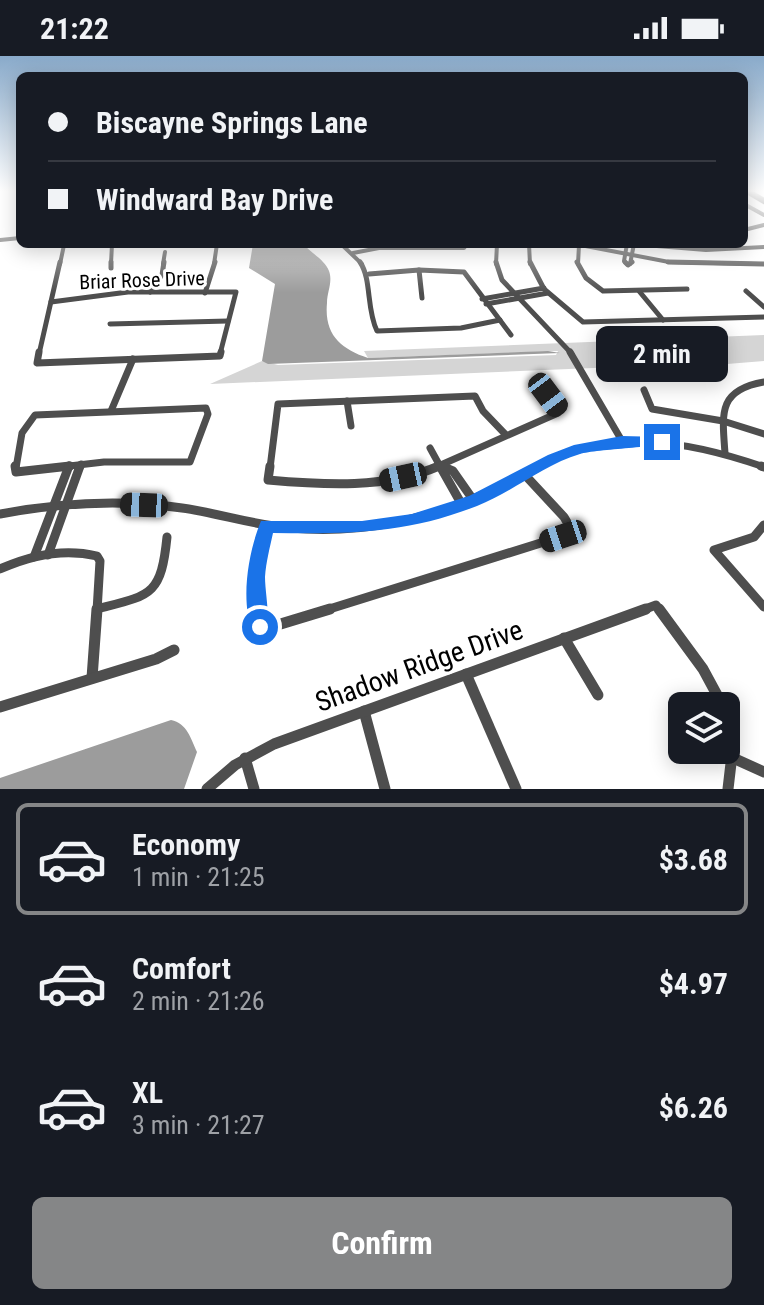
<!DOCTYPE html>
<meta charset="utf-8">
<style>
:root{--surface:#171b24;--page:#242831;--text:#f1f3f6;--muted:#9ea1a6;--line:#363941;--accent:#858687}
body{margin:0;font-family:"Roboto Condensed",sans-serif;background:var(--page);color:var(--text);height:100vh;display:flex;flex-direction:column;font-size:30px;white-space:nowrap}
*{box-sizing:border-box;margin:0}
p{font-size:26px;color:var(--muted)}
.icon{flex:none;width:44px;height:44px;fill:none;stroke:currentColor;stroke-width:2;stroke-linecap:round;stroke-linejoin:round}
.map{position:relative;height:733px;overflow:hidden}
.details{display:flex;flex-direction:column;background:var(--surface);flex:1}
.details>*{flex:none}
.top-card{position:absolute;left:16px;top:16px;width:732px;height:176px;border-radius:12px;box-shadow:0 4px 20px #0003;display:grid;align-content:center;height:176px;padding:0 32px;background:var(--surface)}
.buttons{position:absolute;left:668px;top:636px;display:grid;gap:16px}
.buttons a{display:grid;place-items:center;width:72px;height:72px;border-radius:12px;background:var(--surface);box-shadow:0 4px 20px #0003;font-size:40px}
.end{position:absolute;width:36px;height:36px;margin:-18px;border:10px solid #1a73e8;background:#fff;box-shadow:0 0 0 4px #fff}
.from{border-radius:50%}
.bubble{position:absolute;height:56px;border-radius:12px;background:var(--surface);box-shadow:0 4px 20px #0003;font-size:26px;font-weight:700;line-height:56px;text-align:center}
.car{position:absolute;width:24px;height:48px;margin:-24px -12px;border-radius:10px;box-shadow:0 0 6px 2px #0007;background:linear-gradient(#222 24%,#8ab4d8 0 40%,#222 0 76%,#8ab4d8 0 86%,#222 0)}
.top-card b{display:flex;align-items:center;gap:28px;height:76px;font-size:30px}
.top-card b+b{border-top:2px solid var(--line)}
.top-card i{width:20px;height:20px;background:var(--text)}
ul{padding:14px 0 0;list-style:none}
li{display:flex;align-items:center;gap:24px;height:112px;margin:0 16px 12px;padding:0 16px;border:4px solid transparent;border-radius:12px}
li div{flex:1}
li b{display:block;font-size:30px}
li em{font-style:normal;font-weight:700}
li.on{border-color:var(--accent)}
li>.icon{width:72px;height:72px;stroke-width:1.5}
.cta{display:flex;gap:16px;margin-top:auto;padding:16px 32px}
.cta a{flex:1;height:92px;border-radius:12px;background:var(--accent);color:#fff;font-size:32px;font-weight:700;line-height:92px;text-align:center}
.status{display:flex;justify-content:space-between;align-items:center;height:56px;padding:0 40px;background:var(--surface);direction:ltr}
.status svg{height:22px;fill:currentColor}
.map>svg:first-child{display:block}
.green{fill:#d5d5d5}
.water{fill:#9c9c9c}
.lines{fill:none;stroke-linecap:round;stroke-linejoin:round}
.major-casing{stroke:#dbdbdb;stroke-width:7}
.minor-far4{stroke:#4e4e4e;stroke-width:4}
.minor-far3{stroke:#4e4e4e;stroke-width:5}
.minor-far2{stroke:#4e4e4e;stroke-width:7}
.minor-far1{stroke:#4e4e4e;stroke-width:9}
.minor{stroke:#4e4e4e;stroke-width:11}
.major{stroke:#000;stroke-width:6}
.route{fill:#1a73e8}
.labels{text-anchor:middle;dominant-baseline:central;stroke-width:6;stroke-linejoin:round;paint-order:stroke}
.far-street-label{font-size:20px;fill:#000;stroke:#fff}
.near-street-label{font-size:28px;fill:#000;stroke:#fff}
</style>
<div class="status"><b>21:22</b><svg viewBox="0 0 49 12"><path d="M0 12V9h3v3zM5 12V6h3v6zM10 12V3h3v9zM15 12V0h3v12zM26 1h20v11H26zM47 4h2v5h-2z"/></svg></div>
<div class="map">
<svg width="764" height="733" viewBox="0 0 764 733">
<rect width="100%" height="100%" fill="#fff"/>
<!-- green -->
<polygon class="green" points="764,279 764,305 727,308 685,321 642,310 210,328 262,305 278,309 556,299 558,295 368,302 364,295"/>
<!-- water -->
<g class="water">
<path d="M253 188H303C311 197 325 204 329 215 333 226 327 236 327 247 324 279 341 293 368 302L548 295 560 297 268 308 262 305 275 228 249 212Z"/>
<path d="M171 664C187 667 191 683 197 696L184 733H0V722Z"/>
</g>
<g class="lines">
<!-- major casing -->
<g class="major-casing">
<polyline id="major" points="747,135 764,145"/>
</g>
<!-- minor-far4 -->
<g class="minor-far4">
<polyline points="744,148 764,159"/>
<polyline points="744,174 764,169"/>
<polyline points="0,184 20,182"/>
<polyline points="341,188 362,208"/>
<polyline points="529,188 530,208"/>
<polyline points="575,188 669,206 757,208"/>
<polyline points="632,188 706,194 764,191"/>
<polyline points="353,197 379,192 464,192 467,188"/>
<polyline points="60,208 64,189 69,188"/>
<polyline points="111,208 112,188"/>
<polyline points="163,208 165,196"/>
<polyline points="214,208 217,188"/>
<polyline points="496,208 497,188"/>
<polyline points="578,208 579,189"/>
<polyline points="627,208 624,205 627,188"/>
<polyline points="630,208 634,188"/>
</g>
<!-- minor-far3 -->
<g class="minor-far3">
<path d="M360 206C372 224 366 252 377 275L461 272 500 264"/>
<polyline points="496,206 502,224 572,298"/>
<polyline points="530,206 544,233 583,266 764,261"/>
<polyline points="577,206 586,222 603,235 687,233"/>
<polyline points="625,206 628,209 632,206"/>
<polyline points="668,206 764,208"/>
<polyline points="111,212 111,206"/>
<polyline points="419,214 422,242"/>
<polyline points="369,218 419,214 464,216 511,279"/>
<polyline points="639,235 663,264"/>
<polyline points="746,235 764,251"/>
<polyline points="150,236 162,219 164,206"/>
<polyline points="205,237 215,206"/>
<polyline points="482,243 544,232"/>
<polyline points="51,246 128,236 236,236 220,298"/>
<polyline points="486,248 548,237"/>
<polyline points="110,268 228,265"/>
<polyline points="39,298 60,206"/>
</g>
<!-- minor-far2 -->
<g class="minor-far2">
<polyline points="39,296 37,307 220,300 221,296"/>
<polyline points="570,296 622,385"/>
<polyline points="644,334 652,353 723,365 764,378"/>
<polyline points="347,345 351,370"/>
<polyline points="111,355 133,303"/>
<polyline points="430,392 441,412"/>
<path d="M725 397C722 357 718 334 764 326"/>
<polyline points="441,410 446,412"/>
<polyline points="16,412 22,377 35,359 206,352 208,358 190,406 104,406 52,412"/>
<polyline points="68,412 69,409"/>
<polyline points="80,412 81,408"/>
<polyline points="270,412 278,348 475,340 483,355 506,379"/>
<polyline points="434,412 558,357 559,353 548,339"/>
<path d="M537 412C609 370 689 385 764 411"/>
</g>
<!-- minor-far1 -->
<g class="minor-far1">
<polyline points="15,410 16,416 70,410"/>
<path d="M270 410 268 424C324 429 386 433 439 410"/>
<polyline points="440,410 462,449"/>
<polyline points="441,410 453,415 474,445"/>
<polyline points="761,410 764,411"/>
<path d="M0 458C59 447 122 443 182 452 218 457 253 469 290 472 380 480 463 455 540 410"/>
<polyline points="764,469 754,481 714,494 764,551"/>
<polyline points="48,499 80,410"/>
<polyline points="34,501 69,410"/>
<path d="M0 513C31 499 64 492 97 500L100 505 97 555"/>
<path d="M97 553C151 539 161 540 167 481"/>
<polyline points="258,555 258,520 267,470"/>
<polyline points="323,555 563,480 571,473 564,461 525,419"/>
<polyline points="640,555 656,549 660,555"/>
</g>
<!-- minor -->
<g class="minor">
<polyline points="258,553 260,571 274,570 330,553"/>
<polyline points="659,553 703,613 723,650"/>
<polyline points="564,582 598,639"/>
<polyline points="466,618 516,733"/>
<polyline points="92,622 97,553"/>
<polyline points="0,651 156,603 174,594"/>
<polyline points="364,655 385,733"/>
<polyline points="726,657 733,690 728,733"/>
<polyline points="245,702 254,733"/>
<polyline points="733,702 764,716"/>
<polyline points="207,733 235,709 274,688 646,553"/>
</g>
<!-- major -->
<use href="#major" class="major"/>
</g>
<!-- sky -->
<linearGradient id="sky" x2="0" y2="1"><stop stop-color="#89aaca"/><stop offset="0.57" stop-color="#fff"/><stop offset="1" stop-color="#fff" stop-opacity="0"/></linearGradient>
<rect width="764" height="237" fill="url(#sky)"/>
<!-- route -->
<path class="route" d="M622 380 662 381 669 386C664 391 597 393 580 398 543 409 513 436 477 450 405 478 349 478 273 477 270 491 266 506 265 521 265 536 271 566 266 577L260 580 253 577C240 546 248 496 261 465H362L412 458 469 440 548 399 574 389Z"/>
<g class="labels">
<!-- far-street labels -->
<g class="far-street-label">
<text transform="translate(142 224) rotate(-2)">Briar Rose Drive</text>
</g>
<!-- near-street labels -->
<g class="near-street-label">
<text transform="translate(419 610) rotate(-20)">Shadow Ridge Drive</text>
</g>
</g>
</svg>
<div class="buttons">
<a><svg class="icon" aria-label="layers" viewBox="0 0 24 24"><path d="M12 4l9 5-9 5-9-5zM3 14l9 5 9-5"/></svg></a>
</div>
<i class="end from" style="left:260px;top:571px"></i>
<i class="end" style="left:662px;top:386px"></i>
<div class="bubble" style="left:596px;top:270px;width:132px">2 min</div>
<i class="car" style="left:548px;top:339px;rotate:143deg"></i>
<i class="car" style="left:403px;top:421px;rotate:258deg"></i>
<i class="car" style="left:144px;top:449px;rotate:272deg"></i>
<i class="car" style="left:563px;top:480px;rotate:252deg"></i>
<div class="top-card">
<b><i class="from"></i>Biscayne Springs Lane</b>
<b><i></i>Windward Bay Drive</b>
</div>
</div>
<section class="details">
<ul>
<li class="on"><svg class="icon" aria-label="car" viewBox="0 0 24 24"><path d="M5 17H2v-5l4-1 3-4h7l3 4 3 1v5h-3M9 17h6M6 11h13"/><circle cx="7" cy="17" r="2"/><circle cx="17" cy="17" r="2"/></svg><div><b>Economy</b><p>1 min · 21:25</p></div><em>$3.68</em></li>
<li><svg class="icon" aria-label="car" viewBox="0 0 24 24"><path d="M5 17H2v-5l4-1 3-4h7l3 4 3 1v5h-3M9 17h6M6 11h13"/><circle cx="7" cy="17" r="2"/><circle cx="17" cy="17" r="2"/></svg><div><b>Comfort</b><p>2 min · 21:26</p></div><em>$4.97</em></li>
<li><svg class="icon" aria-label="car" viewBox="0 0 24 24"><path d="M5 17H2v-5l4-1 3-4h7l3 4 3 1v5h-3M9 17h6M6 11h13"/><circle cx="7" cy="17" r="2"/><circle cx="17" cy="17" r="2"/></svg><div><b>XL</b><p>3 min · 21:27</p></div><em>$6.26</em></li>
</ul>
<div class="cta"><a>Confirm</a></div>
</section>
